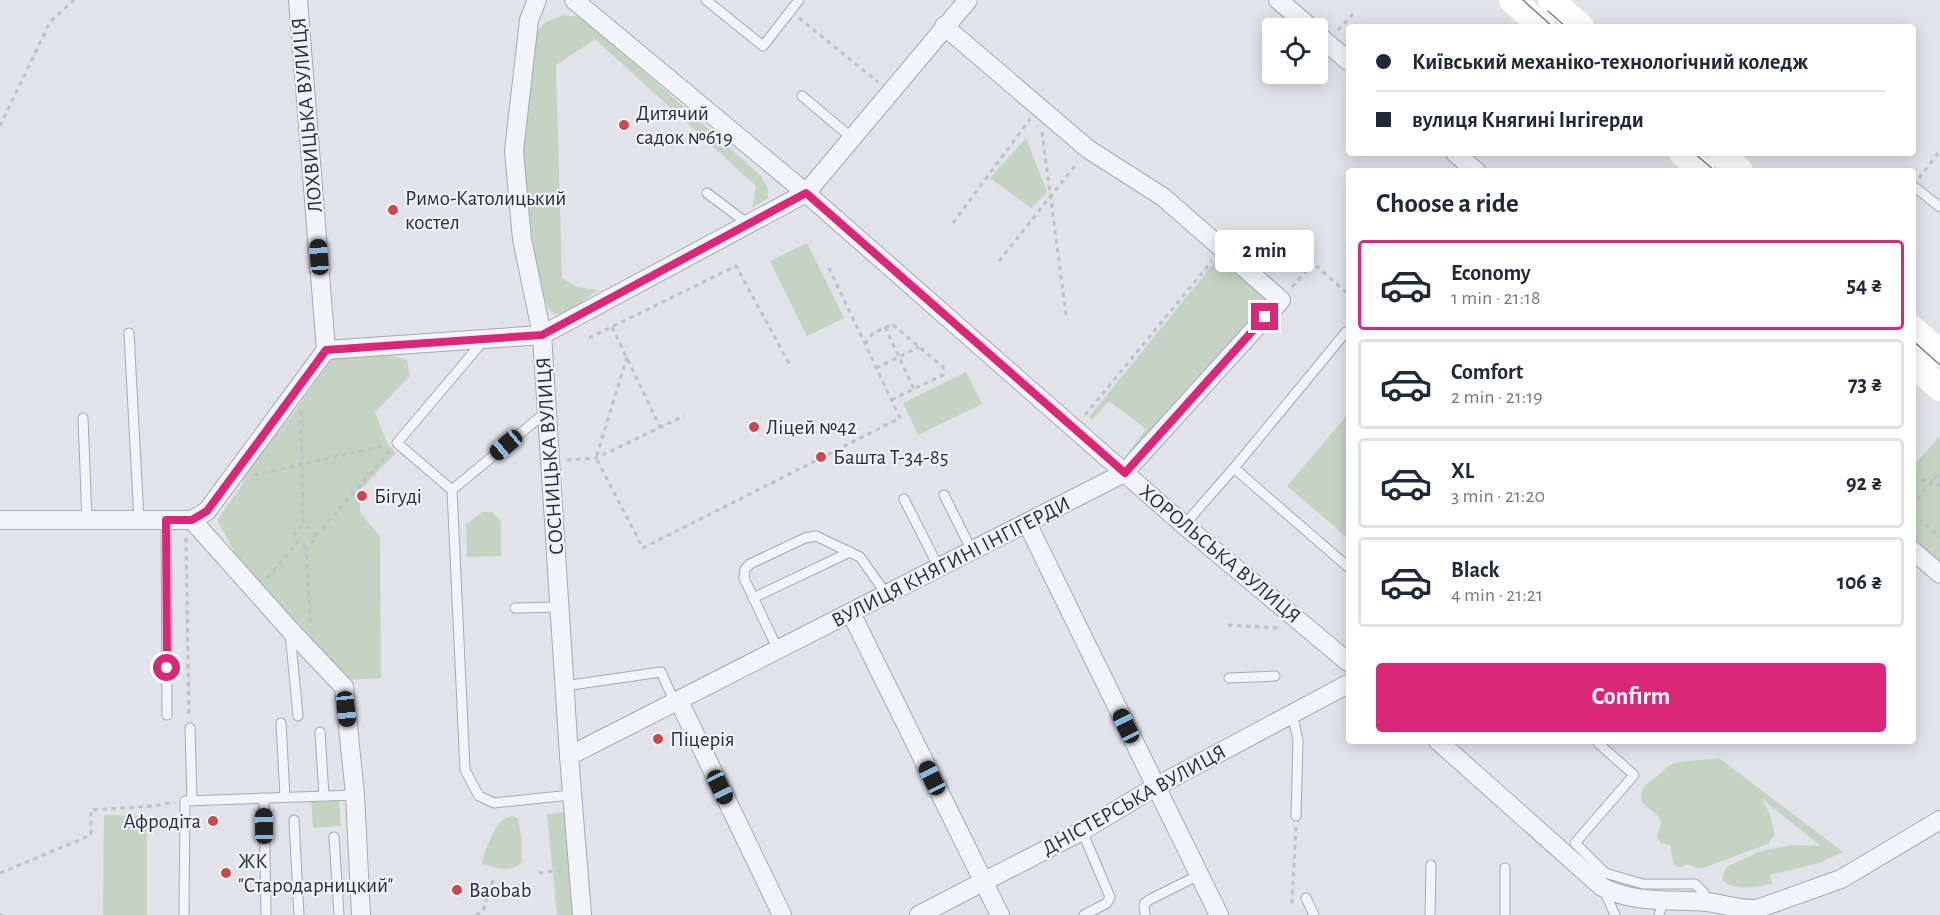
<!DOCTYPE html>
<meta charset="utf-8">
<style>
:root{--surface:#fff;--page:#f6f6f7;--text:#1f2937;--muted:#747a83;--line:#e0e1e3;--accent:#db2777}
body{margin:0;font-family:"Alegreya Sans",sans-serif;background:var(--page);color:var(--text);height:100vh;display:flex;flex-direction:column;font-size:22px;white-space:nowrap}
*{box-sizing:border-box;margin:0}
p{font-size:20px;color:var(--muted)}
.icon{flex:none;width:33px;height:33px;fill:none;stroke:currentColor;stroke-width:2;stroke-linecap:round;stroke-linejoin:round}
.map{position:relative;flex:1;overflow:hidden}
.side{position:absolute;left:1346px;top:168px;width:570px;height:576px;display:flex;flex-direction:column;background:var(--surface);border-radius:6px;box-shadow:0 3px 15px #0003}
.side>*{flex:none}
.top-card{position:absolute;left:1346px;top:24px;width:570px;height:132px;border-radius:6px;box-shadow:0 3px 15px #0003;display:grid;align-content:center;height:132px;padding:0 30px;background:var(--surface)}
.tools{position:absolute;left:1262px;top:18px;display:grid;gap:12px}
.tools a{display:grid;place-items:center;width:66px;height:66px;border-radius:6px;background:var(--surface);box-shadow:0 3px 15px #0003;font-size:30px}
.end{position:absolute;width:27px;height:27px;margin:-14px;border:8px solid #db2777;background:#fff;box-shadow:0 0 0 3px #fff}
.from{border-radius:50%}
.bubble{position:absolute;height:42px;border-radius:6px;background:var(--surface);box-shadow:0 3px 15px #0003;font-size:20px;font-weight:600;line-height:42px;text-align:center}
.car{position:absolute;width:18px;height:36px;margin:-18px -9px;border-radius:8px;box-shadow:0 0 4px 2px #0007;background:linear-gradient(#222 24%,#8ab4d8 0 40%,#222 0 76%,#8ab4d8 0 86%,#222 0)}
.top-card b{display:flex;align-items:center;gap:21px;height:57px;font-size:22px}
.top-card b+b{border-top:2px solid var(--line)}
.top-card i{width:15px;height:15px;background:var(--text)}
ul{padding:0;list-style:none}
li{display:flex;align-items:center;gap:18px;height:90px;margin:0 12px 9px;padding:0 18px;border:3px solid var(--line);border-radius:6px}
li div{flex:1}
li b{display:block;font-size:22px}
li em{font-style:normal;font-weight:600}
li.active{border-color:var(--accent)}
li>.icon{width:54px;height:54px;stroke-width:1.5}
h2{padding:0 30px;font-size:27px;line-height:72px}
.primary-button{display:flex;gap:12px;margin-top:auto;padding:12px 30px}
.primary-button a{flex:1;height:69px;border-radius:6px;background:var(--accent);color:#fff;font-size:24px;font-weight:600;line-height:69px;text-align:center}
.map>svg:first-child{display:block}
.green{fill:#c4d3c2}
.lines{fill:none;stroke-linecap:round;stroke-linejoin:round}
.lane-casing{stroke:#a6a9b3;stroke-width:11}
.street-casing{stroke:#a6a9b3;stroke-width:20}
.path{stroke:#bec1c8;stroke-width:3;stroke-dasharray:4.5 4.5;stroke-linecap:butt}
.lane{stroke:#f3f4f8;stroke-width:9}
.street{stroke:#f3f4f8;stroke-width:18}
.secondary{stroke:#fff;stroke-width:26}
.tram{stroke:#7a8192;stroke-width:1.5}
.route{stroke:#db2777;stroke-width:8}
.poi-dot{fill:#cb484c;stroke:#f0f2f7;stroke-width:2}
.labels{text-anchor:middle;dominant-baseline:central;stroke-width:4.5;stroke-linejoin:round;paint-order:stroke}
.poi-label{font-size:21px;fill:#292f40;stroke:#f0f2f7;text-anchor:start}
.street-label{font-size:21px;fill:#292f40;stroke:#f0f2f7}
</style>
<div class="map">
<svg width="1940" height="915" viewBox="0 0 1940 915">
<rect width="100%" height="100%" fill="#e1e3e9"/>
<!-- green -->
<g class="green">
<polygon points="563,15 581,17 594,27 761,176 768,189 768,198 752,208 756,186 595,39 556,65 562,278 577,287 598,290 564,315 554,314 548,308 532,260 521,160 537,31 546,22"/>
<polygon points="1026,138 1047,192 1031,208 990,178"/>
<polygon points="807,243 844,318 807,336 770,261"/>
<polygon points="1222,253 1273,298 1131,460 1126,456 1146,429 1109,401 1092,420 1089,417"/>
<polygon points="381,353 407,360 410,376 375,412 387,443 396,453 360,490 360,513 380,536 381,678 351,680 343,673 334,671 246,573 217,520 243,484 242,477 295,411 333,357"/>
<polygon points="966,372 982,404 918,435 903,403"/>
<polygon points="1348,414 1348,538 1287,486"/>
<polygon points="1940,436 1940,561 1912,538 1913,466"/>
<polygon points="482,512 492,512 501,521 501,556 467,557 466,525"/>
<path d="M1719 758 1843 852 1819 863 1770 875 1772 884C1758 886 1732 893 1722 879L1726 867 1761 851 1792 845 1821 846 1761 798 1769 812 1775 834 1768 844 1703 868H1697L1687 864 1682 867H1677L1673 862 1670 845 1661 843 1657 837 1661 822 1658 816 1642 802C1638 786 1651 782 1661 773 1665 769 1667 766 1672 764 1686 759 1704 761 1719 758Z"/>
<polygon points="339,801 341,826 313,828 311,802"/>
<polygon points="569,812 579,915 557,915 547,814"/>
<polygon points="104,815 147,816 147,915 103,915"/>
<path d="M512 816 518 818 522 840V862C509 874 498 868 482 864 483 854 495 825 503 820 505 818 509 817 512 816Z"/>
</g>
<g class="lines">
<!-- lane casing -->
<g class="lane-casing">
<g id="lane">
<polyline points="706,0 763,46 799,0"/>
<polyline points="802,96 852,138"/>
<polyline points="1912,185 1940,207"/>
<polyline points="707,193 748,224"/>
<polyline points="129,333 139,520"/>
<polyline points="546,412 452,490 465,770 479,796 494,803 571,795"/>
<polyline points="83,418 87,520"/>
<polyline points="1234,468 1348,567"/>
<polyline points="452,490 397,443 484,340"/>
<polyline points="944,495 972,551"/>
<polyline points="904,499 939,568"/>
<polyline points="166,520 167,715"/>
<polyline points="1184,525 1234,468 1346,332"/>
<polyline points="753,598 850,552"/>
<polyline points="515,608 559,607"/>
<polyline points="290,632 298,716"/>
<polyline points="778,650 744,578 745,569 750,564 805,538 816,536 860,557 887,595"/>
<polyline points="1229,678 1275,676"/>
<polyline points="564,686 661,672 675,703"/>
<polyline points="1292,714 1298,740 1296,816"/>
<polyline points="281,723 285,797"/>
<polyline points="190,728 192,800"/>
<polyline points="320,732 324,796"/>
<polyline points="1598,743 1634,775 1575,843 1605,873 1643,884 1695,884 1704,893 1706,902"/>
<polyline points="264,798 266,915"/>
<polyline points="294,820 299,915"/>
<polyline points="1082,831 1110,897 1107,903 1084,915"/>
<polyline points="334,837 339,915"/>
<polyline points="1604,890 1615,915"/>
<polyline points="1306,898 1314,915"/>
<polyline points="184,915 185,801 355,795"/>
<polyline points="1145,915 1144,904 1149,900 1199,875"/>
<polyline points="1430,915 1431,865"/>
<polyline points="1505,915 1505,868"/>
<polyline points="1659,915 1663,901"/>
</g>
</g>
<!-- street casing -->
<g class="street-casing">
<g id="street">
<polyline points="298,0 326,350 207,511 192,520 290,630 344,687 355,795 361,915"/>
<polyline points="537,0 529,20 514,151 522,239 542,335 569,756 582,915"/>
<polyline points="574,0 806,193 1184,525 1348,662"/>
<polyline points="1278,0 1311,28"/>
<polyline points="1317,34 1348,61"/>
<polyline points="1455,153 1476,171"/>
<polyline points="326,350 542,335 806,193 968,0"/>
<polyline points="0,520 192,520"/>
<polyline points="1027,523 1219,915"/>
<polyline points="1912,550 1940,574"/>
<polyline points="851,613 1000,915"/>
<polyline points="679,701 782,915"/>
<path d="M1438 741 1602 887C1636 904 1670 899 1707 902 1724 904 1739 910 1757 909L1841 879 1940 820"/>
<polyline points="569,756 1124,473 1281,300 1163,197 1088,149 944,26"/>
<polyline points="919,915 1082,831 1155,787 1348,684"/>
</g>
</g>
<!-- path -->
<g class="path">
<polyline points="799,18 878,82"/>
<polyline points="1338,30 1353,14"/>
<polyline points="0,126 50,22 74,0"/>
<polyline points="1042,132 1066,315"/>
<polyline points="1919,178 1940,151"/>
<polyline points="953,223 1030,119"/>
<polyline points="999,261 1078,162"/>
<polyline points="1292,287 1313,263 1348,294"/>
<polyline points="612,327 660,427"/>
<polyline points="885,327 914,389"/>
<polyline points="589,338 736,266 790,365"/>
<polyline points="865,344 872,334 892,324 943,367 943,375 891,400"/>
<polyline points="627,357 596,458 643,548 900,418 829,268"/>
<polyline points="876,368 919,347"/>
<polyline points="301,411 303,526"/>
<polyline points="1085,415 1212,261"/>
<polyline points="567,460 596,458 684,416"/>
<polyline points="254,475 386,445"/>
<polyline points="1912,481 1933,480 1940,486"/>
<polyline points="1912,506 1940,472"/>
<polyline points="1912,513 1940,537"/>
<path d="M315 537C314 529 308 525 300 527L294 534C296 548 310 550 315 537L390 451"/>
<polyline points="186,538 189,718"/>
<polyline points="306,546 311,628"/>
<polyline points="267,578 297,543"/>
<polyline points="1228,625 1279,628"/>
<polyline points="1296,827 1292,902 1297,901"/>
<polyline points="0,873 91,835 91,810 153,806 175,802"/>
<polyline points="539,873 561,870"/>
<polyline points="0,914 2,915"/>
<polyline points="476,915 483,911 494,877"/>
</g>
<!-- lane -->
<use href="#lane" class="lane"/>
<!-- street -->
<use href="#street" class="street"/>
<!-- secondary -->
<g class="secondary">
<polyline points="1512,0 1542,27"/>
<polyline points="1551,0 1581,27"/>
<polyline points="1682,153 1702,171"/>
<polyline points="1720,153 1740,171"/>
<polyline points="1912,328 1940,354"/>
<polyline points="1912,363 1940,388"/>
</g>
<!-- tram -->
<g class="tram">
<polyline points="1523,0 1553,27"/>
<polyline points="1548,11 1566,27"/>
<polyline points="1694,153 1715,171"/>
<polyline points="1912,340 1940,365"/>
</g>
</g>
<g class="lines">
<!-- route -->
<polyline class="route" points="167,668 166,520 192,520 207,511 326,350 542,335 806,193 1125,473 1265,317"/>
</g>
<!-- markers -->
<g class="poi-dot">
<circle cx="624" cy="125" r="6"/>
<circle cx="393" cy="210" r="6"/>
<circle cx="754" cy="427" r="6"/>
<circle cx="821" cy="457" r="6"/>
<circle cx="362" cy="496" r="6"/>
<circle cx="658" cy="739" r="6"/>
<circle cx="213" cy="821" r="6"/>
<circle cx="226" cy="873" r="6"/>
<circle cx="457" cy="890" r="6"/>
</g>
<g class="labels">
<!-- poi labels -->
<g class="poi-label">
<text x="636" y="113">Дитячий<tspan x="636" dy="24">садок №619</tspan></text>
<text x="405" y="198">Римо-Католицький<tspan x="405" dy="24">костел</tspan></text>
<text x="766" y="427">Ліцей №42</text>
<text x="833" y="457">Башта Т-34-85</text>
<text x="374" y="496">Бігуді</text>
<text x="670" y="739">Піцерія</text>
<text x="201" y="821" text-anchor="end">Афродіта</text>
<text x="238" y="861">ЖК<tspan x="238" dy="24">"Стародарницкий"</tspan></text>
<text x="469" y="890">Baobab</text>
</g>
<!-- street labels -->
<g class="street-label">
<text transform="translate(307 115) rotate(-95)">ЛОХВИЦЬКА ВУЛИЦЯ</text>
<text transform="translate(550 456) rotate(-94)">СОСНИЦЬКА ВУЛИЦЯ</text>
<text transform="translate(1220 554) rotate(40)">ХОРОЛЬСЬКА ВУЛИЦЯ</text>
<text transform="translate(951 562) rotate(-27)">ВУЛИЦЯ КНЯГИНІ ІНГІГЕРДИ</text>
<text transform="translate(1134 800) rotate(-29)">ДНІСТЕРСЬКА ВУЛИЦЯ</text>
</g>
</g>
</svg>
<div class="tools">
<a><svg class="icon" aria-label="locate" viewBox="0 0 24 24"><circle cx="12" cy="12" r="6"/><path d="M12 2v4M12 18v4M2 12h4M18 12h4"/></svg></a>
</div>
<i class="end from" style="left:167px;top:668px"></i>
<i class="end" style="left:1265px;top:317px"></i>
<div class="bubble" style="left:1215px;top:230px;width:99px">2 min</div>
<i class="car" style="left:319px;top:257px;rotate:356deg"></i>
<i class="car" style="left:506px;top:445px;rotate:230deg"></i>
<i class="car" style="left:346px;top:709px;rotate:174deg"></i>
<i class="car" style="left:1126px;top:726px;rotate:334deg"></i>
<i class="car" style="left:932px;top:778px;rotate:334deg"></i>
<i class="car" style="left:720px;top:787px;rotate:155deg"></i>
<i class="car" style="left:264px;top:826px;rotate:359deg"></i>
<div class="top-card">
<b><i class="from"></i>Київський механіко-технологічний коледж</b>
<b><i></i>вулиця Княгині Інгігерди</b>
</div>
<section class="side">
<h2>Choose a ride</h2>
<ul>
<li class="active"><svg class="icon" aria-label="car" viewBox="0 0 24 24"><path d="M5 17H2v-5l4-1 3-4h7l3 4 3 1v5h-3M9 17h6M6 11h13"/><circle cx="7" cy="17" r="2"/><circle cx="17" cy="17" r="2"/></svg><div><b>Economy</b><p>1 min · 21:18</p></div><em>54 ₴</em></li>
<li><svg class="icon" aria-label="car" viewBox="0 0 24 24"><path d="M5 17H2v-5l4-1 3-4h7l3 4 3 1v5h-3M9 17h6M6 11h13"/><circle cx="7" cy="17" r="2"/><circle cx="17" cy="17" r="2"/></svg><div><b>Comfort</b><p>2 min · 21:19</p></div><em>73 ₴</em></li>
<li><svg class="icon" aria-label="car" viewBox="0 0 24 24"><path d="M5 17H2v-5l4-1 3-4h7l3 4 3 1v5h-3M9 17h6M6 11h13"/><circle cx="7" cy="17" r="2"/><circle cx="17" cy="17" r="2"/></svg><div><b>XL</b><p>3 min · 21:20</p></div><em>92 ₴</em></li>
<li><svg class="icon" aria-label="car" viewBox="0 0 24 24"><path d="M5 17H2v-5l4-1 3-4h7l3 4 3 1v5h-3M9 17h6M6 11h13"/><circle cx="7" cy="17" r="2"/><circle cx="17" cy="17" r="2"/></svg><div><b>Black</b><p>4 min · 21:21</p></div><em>106 ₴</em></li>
</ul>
<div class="primary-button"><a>Confirm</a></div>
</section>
</div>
